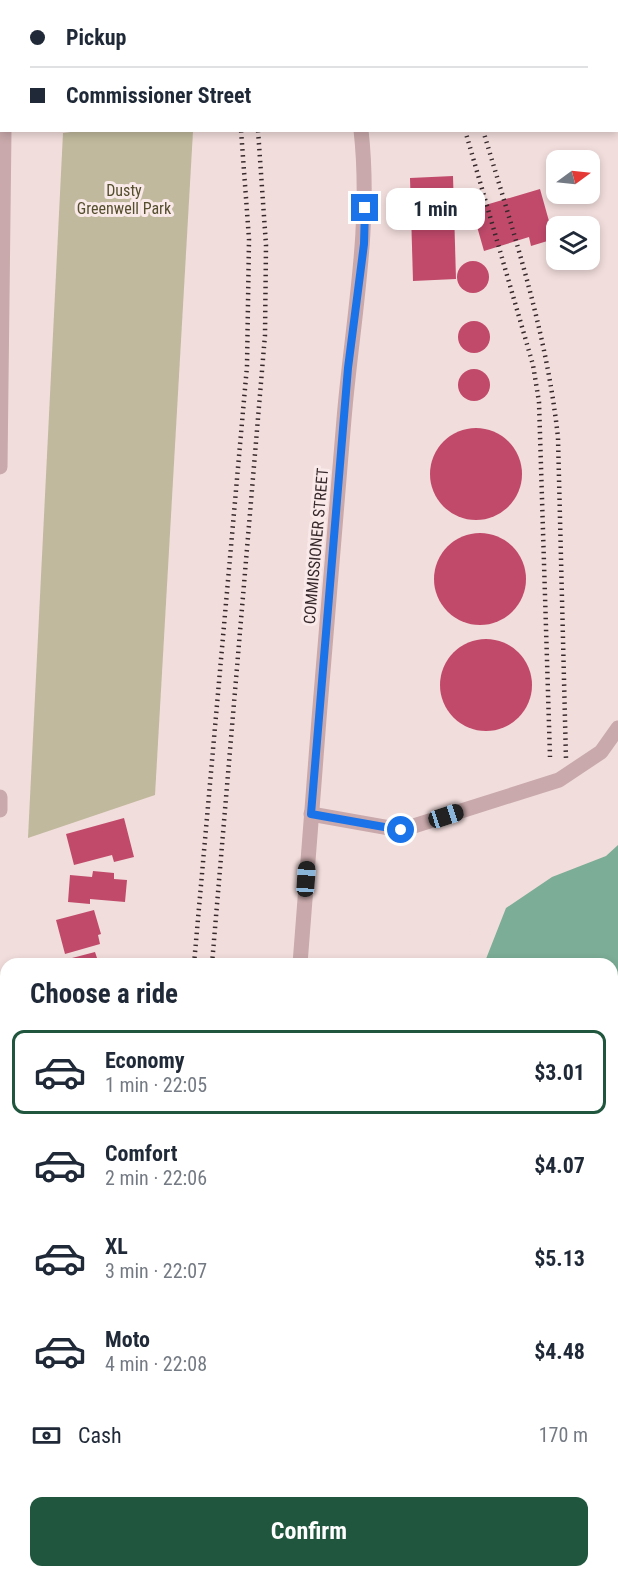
<!DOCTYPE html>
<meta charset="utf-8">
<style>
:root{--surface:#fff;--page:#f2f2f3;--text:#1f2937;--muted:#747a83;--line:#e0e1e3;--accent:#1f563d}
body{margin:0;font-family:"Roboto Condensed",sans-serif;background:var(--page);color:var(--text);height:100vh;display:flex;flex-direction:column;font-size:22px;white-space:nowrap}
*{box-sizing:border-box;margin:0}
p{font-size:20px;color:var(--muted)}
.icon{flex:none;width:33px;height:33px;fill:none;stroke:currentColor;stroke-width:2;stroke-linecap:round;stroke-linejoin:round}
.map{position:relative;flex:1;overflow:hidden}
.sheet{position:absolute;left:0px;top:958px;width:618px;height:620px;display:flex;flex-direction:column;background:var(--surface);border-radius:18px 18px 0 0;box-shadow:0 3px 9px #0003}
.sheet>*{flex:none}
.hud{position:absolute;left:0px;top:0px;width:618px;height:132px;box-shadow:0 3px 9px #0003;display:grid;align-content:center;height:132px;padding:0 30px;background:var(--surface)}
.needle{width:39px;rotate:75deg}
.buttons{position:absolute;left:546px;top:150px;display:grid;gap:12px}
.buttons a{display:grid;place-items:center;width:54px;height:54px;border-radius:12px;background:var(--surface);box-shadow:0 3px 9px #0003;font-size:30px}
.end{position:absolute;width:27px;height:27px;margin:-14px;border:8px solid #1a73e8;background:#fff;box-shadow:0 0 0 3px #fff}
.from{border-radius:50%}
.bubble{position:absolute;height:42px;border-radius:12px;background:var(--surface);box-shadow:0 3px 9px #0003;font-size:20px;font-weight:700;line-height:42px;text-align:center}
.car{position:absolute;width:18px;height:36px;margin:-18px -9px;border-radius:8px;box-shadow:0 0 4px 2px #0007;background:linear-gradient(#222 24%,#8ab4d8 0 40%,#222 0 76%,#8ab4d8 0 86%,#222 0)}
.hud b{display:flex;align-items:center;gap:21px;height:57px;font-size:22px}
.hud b+b{border-top:2px solid var(--line)}
.hud i{width:15px;height:15px;background:var(--text)}
ul{padding:0;list-style:none}
li{display:flex;align-items:center;gap:18px;height:84px;margin:0 12px 9px;padding:0 18px;border:3px solid transparent;border-radius:12px}
li div{flex:1}
li b{display:block;font-size:22px}
li em{font-style:normal;font-weight:700}
li.active{border-color:var(--accent)}
li>.icon{width:54px;height:54px;stroke-width:1.5}
h2{padding:0 30px;font-size:27px;line-height:72px}
.pay{display:flex;align-items:center;gap:15px;height:66px;padding:0 30px;font-size:22px}
.pay p{margin-inline-start:auto}
.cta{display:flex;gap:12px;margin-top:auto;padding:12px 30px}
.cta a{flex:1;height:69px;border-radius:12px;background:var(--accent);color:#fff;font-size:24px;font-weight:700;line-height:69px;text-align:center}
.map>svg:first-child{display:block}
.green{fill:#c0b99d}
.water{fill:#7cad96}
.pier{fill:#f1dddc}
.building{fill:#c14a6b}
.lines{fill:none;stroke-linecap:round;stroke-linejoin:round}
.minor{stroke:#c9a9ab;stroke-width:15}
.rail{stroke:#36282b;stroke-width:4.5;stroke-dasharray:1.5 4.5;stroke-linecap:butt}
.route{stroke:#1a73e8;stroke-width:8}
.labels{text-anchor:middle;dominant-baseline:central;stroke-width:6;stroke-linejoin:round;paint-order:stroke}
.park-label{font-size:16px;fill:#544e2d;stroke:#f9e9e9}
.street-label{font-size:16px;fill:#36282b;stroke:#f9e9e9}
</style>
<div class="map">
<svg width="618" height="1577" viewBox="0 0 618 1577">
<rect width="100%" height="100%" fill="#f1dddc"/>
<!-- green -->
<g class="green">
<polygon points="42,0 200,0 42,1"/>
<polygon points="86,130 193,131 155,795 28,838 63,133"/>
<polygon points="6,1525 6,1572 64,1572 66,1577 0,1577 0,1527"/>
</g>
<!-- water -->
<g class="water">
<polygon points="545,0 618,0 618,80 616,2"/>
<polygon points="618,800 618,1577 401,1577 392,1572 612,1572 612,964 464,964 481,900 591,824"/>
</g>
<!-- pier -->
<polygon class="pier" points="618,797 618,845 606,856 552,877 506,908 484,964 461,964 479,899 494,878 532,852 590,821"/>
<!-- building -->
<g class="building">
<polygon points="453,176 456,279 413,281 410,178"/>
<polygon points="540,189 554,239 531,246 529,237 484,251 472,209"/>
<circle cx="473" cy="277" r="16"/>
<circle cx="474" cy="337" r="16"/>
<circle cx="474" cy="385" r="16"/>
<circle cx="476" cy="474" r="46"/>
<circle cx="480" cy="579" r="46"/>
<circle cx="486" cy="685" r="46"/>
<polygon points="124,818 134,857 114,862 112,855 74,865 66,834"/>
<polygon points="93,871 114,873 114,879 127,880 125,902 90,899 90,904 68,902 70,875 92,877"/>
<polygon points="94,910 101,934 98,935 100,944 65,954 56,920"/>
<polygon points="95,952 99,964 49,964"/>
</g>
<g class="lines">
<!-- minor -->
<g class="minor">
<polyline points="0,0 2,35"/>
<polyline points="339,0 340,2"/>
<polyline points="0,467 4,130"/>
<polyline points="0,797 0,810"/>
<polyline points="311,814 401,830 559,780 601,752 618,728"/>
<path d="M300 964C313 782 329 601 344 419 352 322 372 228 361 130"/>
<polyline points="266,1577 267,1572"/>
</g>
<!-- rail -->
<g class="rail">
<polyline points="217,0 218,2"/>
<polyline points="236,0 236,2"/>
<polyline points="427,0 427,2"/>
<polyline points="445,0 445,2"/>
<polyline points="465,130 533,365 539,402 550,757"/>
<path d="M483 130C513 232 547 332 558 438L566 760"/>
<polyline points="194,964 247,366 249,239 241,130"/>
<polyline points="212,964 265,335 266,245 258,130"/>
<polyline points="132,1577 133,1572"/>
<polyline points="150,1577 151,1572"/>
</g>
</g>
<g class="lines">
<!-- route -->
<polyline class="route" points="365,208 364,244 348,368 311,814 401,830"/>
</g>
<g class="labels">
<!-- park labels -->
<g class="park-label">
<text x="124" y="190">Dusty<tspan x="124" dy="18">Greenwell Park</tspan></text>
</g>
<!-- street labels -->
<g class="street-label">
<text transform="translate(316 546) rotate(-85)">COMMISSIONER STREET</text>
</g>
</g>
</svg>
<div class="buttons">
<a><svg class="needle" viewBox="-14 -14 28 28"><path d="M0-13l5 13h-10z" fill="#e53935"/><path d="M0 13l5-13h-10z" fill="#747a83"/></svg></a>
<a><svg class="icon" aria-label="layers" viewBox="0 0 24 24"><path d="M12 4l9 5-9 5-9-5zM3 14l9 5 9-5"/></svg></a>
</div>
<i class="end from" style="left:401px;top:830px"></i>
<i class="end" style="left:365px;top:208px"></i>
<div class="bubble" style="left:386px;top:188px;width:99px">1 min</div>
<i class="car" style="left:446px;top:816px;rotate:72deg"></i>
<i class="car" style="left:306px;top:879px;rotate:4deg"></i>
<div class="hud">
<b><i class="from"></i>Pickup</b>
<b><i></i>Commissioner Street</b>
</div>
<section class="sheet">
<h2>Choose a ride</h2>
<ul>
<li class="active"><svg class="icon" aria-label="car" viewBox="0 0 24 24"><path d="M5 17H2v-5l4-1 3-4h7l3 4 3 1v5h-3M9 17h6M6 11h13"/><circle cx="7" cy="17" r="2"/><circle cx="17" cy="17" r="2"/></svg><div><b>Economy</b><p>1 min · 22:05</p></div><em>$3.01</em></li>
<li><svg class="icon" aria-label="car" viewBox="0 0 24 24"><path d="M5 17H2v-5l4-1 3-4h7l3 4 3 1v5h-3M9 17h6M6 11h13"/><circle cx="7" cy="17" r="2"/><circle cx="17" cy="17" r="2"/></svg><div><b>Comfort</b><p>2 min · 22:06</p></div><em>$4.07</em></li>
<li><svg class="icon" aria-label="car" viewBox="0 0 24 24"><path d="M5 17H2v-5l4-1 3-4h7l3 4 3 1v5h-3M9 17h6M6 11h13"/><circle cx="7" cy="17" r="2"/><circle cx="17" cy="17" r="2"/></svg><div><b>XL</b><p>3 min · 22:07</p></div><em>$5.13</em></li>
<li><svg class="icon" aria-label="car" viewBox="0 0 24 24"><path d="M5 17H2v-5l4-1 3-4h7l3 4 3 1v5h-3M9 17h6M6 11h13"/><circle cx="7" cy="17" r="2"/><circle cx="17" cy="17" r="2"/></svg><div><b>Moto</b><p>4 min · 22:08</p></div><em>$4.48</em></li>
</ul>
<div class="pay"><svg class="icon" aria-label="cash" viewBox="0 0 24 24"><path d="M3 7h18v10H3z"/><circle cx="12" cy="12" r="2"/></svg>Cash<p>170 m</p></div>
<div class="cta"><a>Confirm</a></div>
</section>
</div>
